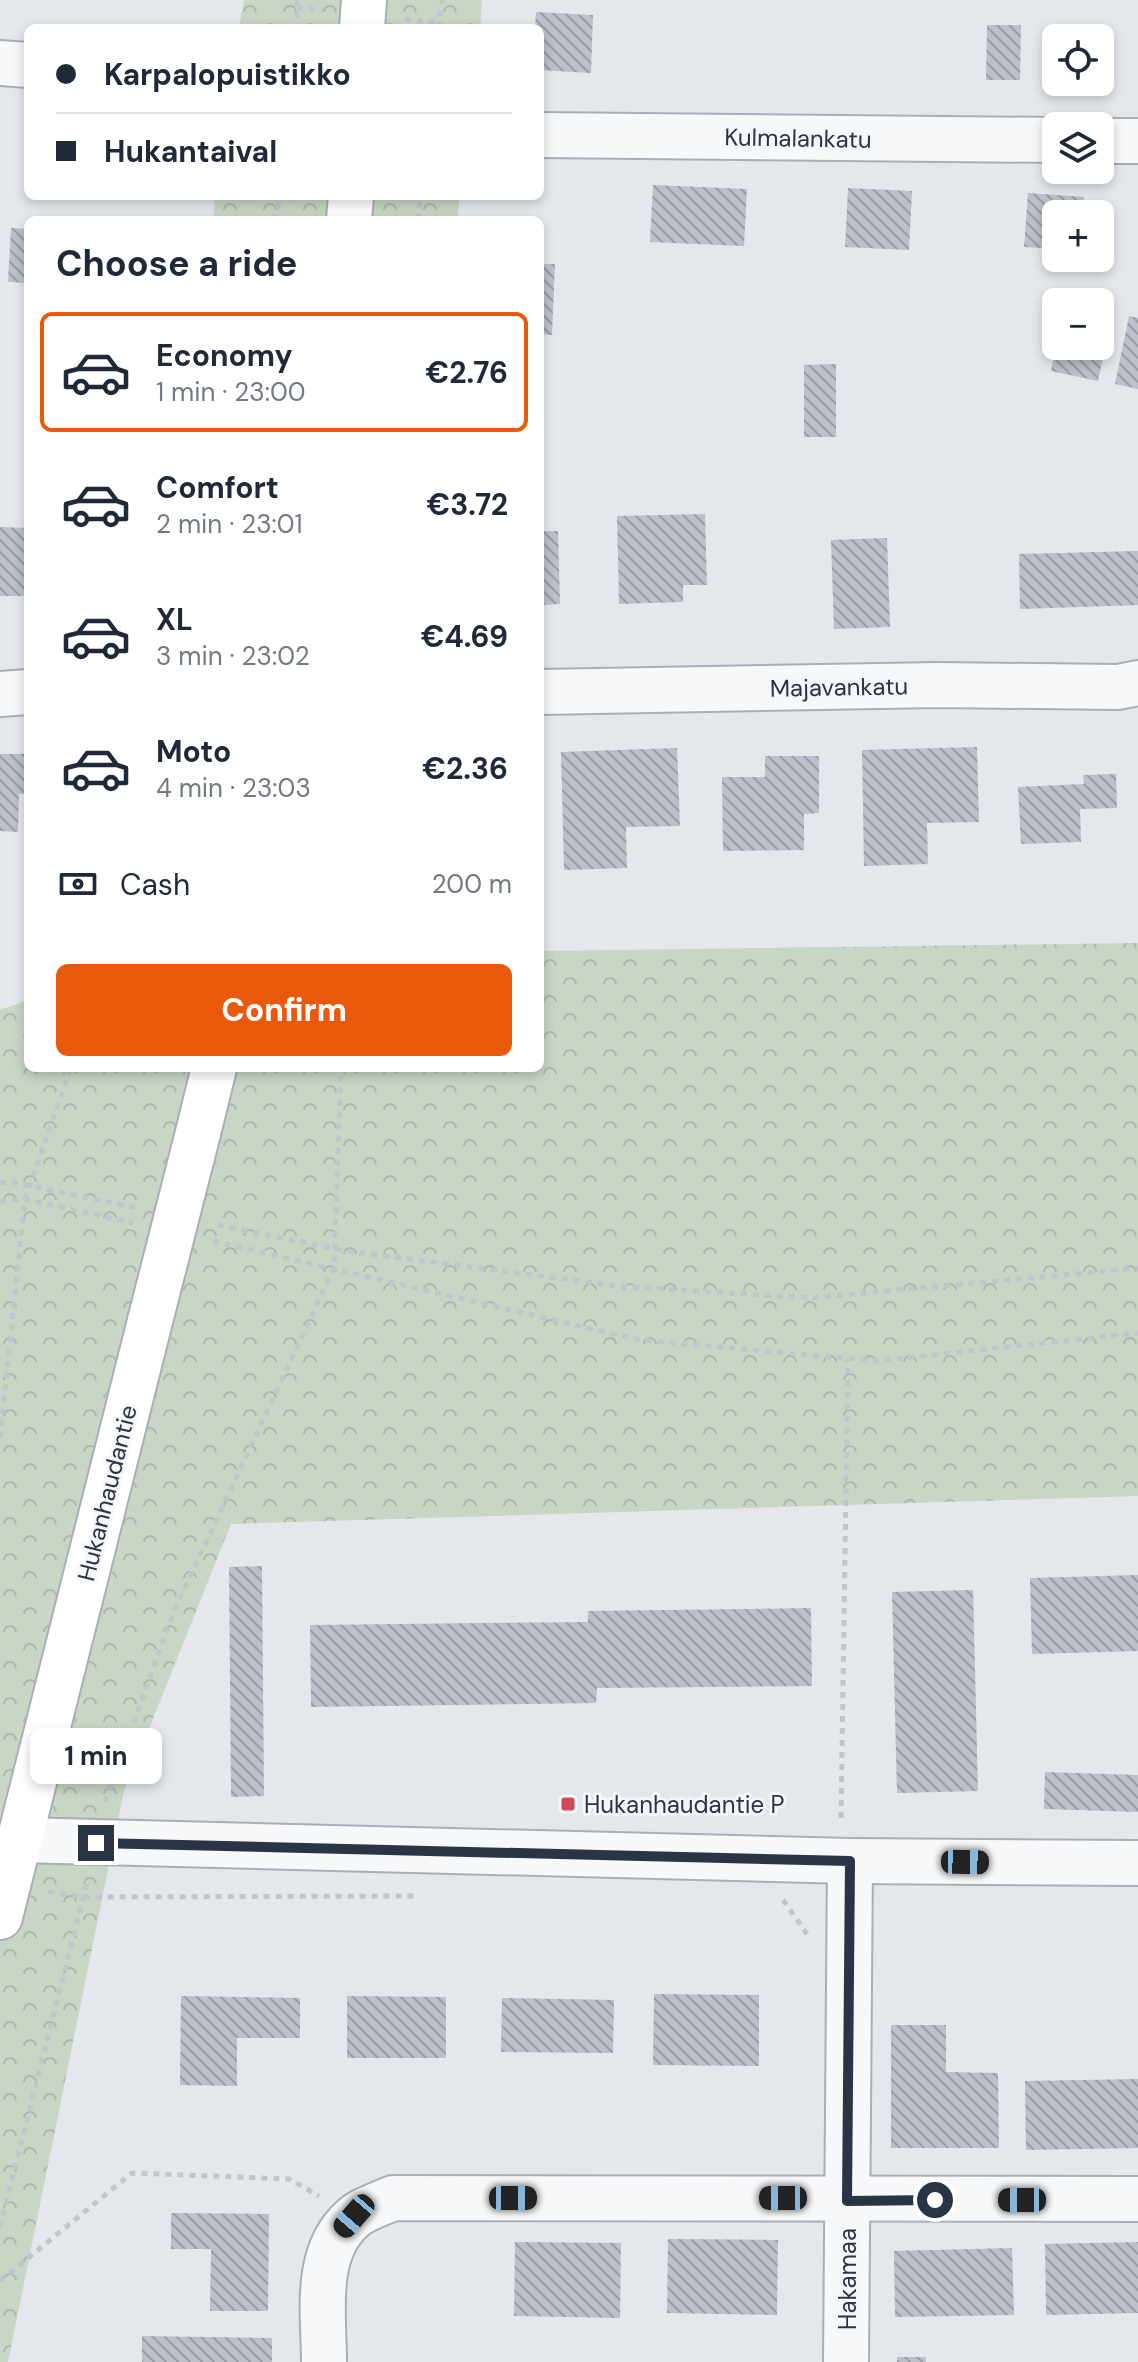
<!DOCTYPE html>
<meta charset="utf-8">
<style>
:root{--surface:#fff;--page:#f2f2f3;--text:#1f2937;--muted:#747a83;--line:#e0e1e3;--accent:#ea580c}
body{margin:0;font-family:"DM Sans",sans-serif;background:var(--page);color:var(--text);height:100vh;display:flex;flex-direction:column;font-size:30px;white-space:nowrap}
*{box-sizing:border-box;margin:0}
p{font-size:26px;color:var(--muted)}
.icon{flex:none;width:44px;height:44px;fill:none;stroke:currentColor;stroke-width:2;stroke-linecap:round;stroke-linejoin:round}
.map{position:relative;flex:1;overflow:hidden}
.side{position:absolute;left:24px;top:216px;width:520px;height:856px;display:flex;flex-direction:column;background:var(--surface);border-radius:12px;box-shadow:0 4px 12px #0003}
.side>*{flex:none}
.banner{position:absolute;left:24px;top:24px;width:520px;height:176px;border-radius:12px;box-shadow:0 4px 12px #0003;display:grid;align-content:center;height:176px;padding:0 32px;background:var(--surface)}
.tools{position:absolute;left:1042px;top:24px;display:grid;gap:16px}
.tools a{display:grid;place-items:center;width:72px;height:72px;border-radius:12px;background:var(--surface);box-shadow:0 4px 12px #0003;font-size:40px}
.end{position:absolute;width:36px;height:36px;margin:-18px;border:10px solid #2b3445;background:#fff;box-shadow:0 0 0 4px #fff}
.from{border-radius:50%}
.bubble{position:absolute;height:56px;border-radius:12px;background:var(--surface);box-shadow:0 4px 12px #0003;font-size:26px;font-weight:700;line-height:56px;text-align:center}
.car{position:absolute;width:24px;height:48px;margin:-24px -12px;border-radius:10px;box-shadow:0 0 6px 2px #0007;background:linear-gradient(#222 24%,#8ab4d8 0 40%,#222 0 76%,#8ab4d8 0 86%,#222 0)}
.banner b{display:flex;align-items:center;gap:28px;height:76px;font-size:30px}
.banner b+b{border-top:2px solid var(--line)}
.banner i{width:20px;height:20px;background:var(--text)}
ul{padding:0;list-style:none}
li{display:flex;align-items:center;gap:24px;height:120px;margin:0 16px 12px;padding:0 16px;border:4px solid transparent;border-radius:12px}
li div{flex:1}
li b{display:block;font-size:30px}
li em{font-style:normal;font-weight:700}
li.active{border-color:var(--accent)}
li>.icon{width:72px;height:72px;stroke-width:1.5}
h2{padding:0 32px;font-size:36px;line-height:96px}
.pay{display:flex;align-items:center;gap:20px;height:88px;padding:0 32px;font-size:30px}
.pay p{margin-inline-start:auto}
.cta{display:flex;gap:16px;margin-top:auto;padding:16px 32px}
.cta a{flex:1;height:92px;border-radius:12px;background:var(--accent);color:#fff;font-size:32px;font-weight:700;line-height:92px;text-align:center}
.map>svg:first-child{display:block}
.forest{fill:url(#forest-crowns)}
.building{fill:url(#building-back-hatch)}
.lines{fill:none;stroke-linecap:round;stroke-linejoin:round}
.minor-casing{stroke:#a9aeb7;stroke-width:48}
.tertiary-casing{stroke:#a9aeb7;stroke-width:48}
.secondary-casing{stroke:#a9aeb7;stroke-width:48}
.path{stroke:#c2c5cb;stroke-width:5;stroke-dasharray:6 6;stroke-linecap:butt}
.minor{stroke:#f7f8fa;stroke-width:44}
.tertiary{stroke:#f7f8fa;stroke-width:44}
.secondary{stroke:#fff;stroke-width:44}
.secondary-bridge-casing{stroke:#a9aeb7;stroke-width:48;stroke-linecap:butt}
.secondary-bridge{stroke:#fff;stroke-width:44}
.route{stroke:#2b3445;stroke-width:10}
.poi-dot{fill:#d1495b;stroke:#f4f6f9;stroke-width:3}
.labels{text-anchor:middle;dominant-baseline:central;stroke-width:6;stroke-linejoin:round;paint-order:stroke}
.street-label{font-size:24px;fill:#2b3445;stroke:#f4f6f9}
.poi-label{font-size:24px;fill:#2b3445;stroke:#f4f6f9;text-anchor:start}
</style>
<div class="map">
<svg width="1138" height="2362" viewBox="0 0 1138 2362">
<defs>
<pattern id="forest-crowns" width="20" height="18" patternUnits="userSpaceOnUse" patternTransform="scale(2)"><rect width="20" height="18" fill="#c9d6c5"/><path d="M2 6a3 3 0 1 1 6 0M12 15a3 3 0 1 1 6 0" fill="none" stroke="#adb8ab"/></pattern>
<pattern id="building-back-hatch" width="6" height="6" patternUnits="userSpaceOnUse" patternTransform="scale(2)"><rect width="6" height="6" fill="#bbc0ca"/><path d="M-1 5l2 2M0 0l6 6M5-1l2 2" fill="none" stroke="#989da6"/></pattern>
</defs>
<rect width="100%" height="100%" fill="#e4e7ec"/>
<!-- forest -->
<g class="forest">
<polygon points="244,0 482,0 480,28 239,28"/>
<polygon points="215,196 460,196 457,220 213,220"/>
<polygon points="1138,943 1138,1496 231,1524 124,1791 8,2362 0,2362 0,1010 28,1000 28,1068 540,1068 540,951"/>
</g>
<!-- building -->
<g class="building">
<polygon points="536,12 593,15 591,73 540,70 540,28 535,28"/>
<polygon points="987,25 1021,25 1020,80 986,80"/>
<polygon points="653,185 747,189 744,246 650,242"/>
<polygon points="848,188 912,191 909,250 845,247"/>
<polygon points="1028,193 1084,197 1083,214 1056,214 1056,249 1024,247"/>
<polygon points="11,228 28,229 28,283 8,282"/>
<polygon points="540,264 555,264 552,335 540,334"/>
<polygon points="1129,316 1138,318 1138,389 1115,384"/>
<polygon points="1100,319 1111,321 1098,381 1051,371 1056,346 1100,346"/>
<polygon points="836,364 836,437 804,437 804,365"/>
<polygon points="705,514 707,585 683,585 683,602 619,604 617,516"/>
<polygon points="0,527 28,528 28,596 0,596"/>
<polygon points="540,531 558,531 560,604 540,605"/>
<polygon points="887,538 890,627 834,629 831,540"/>
<polygon points="1138,551 1138,605 1020,609 1019,554"/>
<polygon points="977,747 979,822 927,823 928,864 864,866 862,750"/>
<polygon points="677,748 680,826 626,827 627,868 564,870 561,752"/>
<polygon points="0,754 28,754 28,794 19,794 18,832 0,831"/>
<polygon points="765,756 819,756 819,813 804,814 804,850 723,851 722,777 765,777"/>
<polygon points="1116,774 1117,808 1080,809 1081,842 1021,844 1018,787 1084,784 1083,775"/>
<polygon points="262,1566 264,1796 231,1797 229,1567"/>
<polygon points="1138,1575 1138,1651 1032,1654 1030,1578"/>
<polygon points="973,1590 978,1791 897,1793 892,1592"/>
<polygon points="811,1608 812,1686 597,1688 596,1703 311,1707 310,1625 588,1622 588,1611"/>
<polygon points="1045,1772 1138,1775 1138,1812 1044,1809"/>
<polygon points="654,1994 759,1995 759,2066 653,2065"/>
<polygon points="181,1996 300,1998 300,2038 237,2038 237,2086 180,2085"/>
<polygon points="347,1996 446,1997 446,2058 347,2058"/>
<polygon points="502,1998 614,2000 613,2053 501,2052"/>
<polygon points="891,2025 946,2025 946,2072 998,2073 999,2148 891,2148"/>
<polygon points="1138,2079 1138,2148 1026,2150 1025,2081"/>
<polygon points="171,2213 269,2214 268,2311 210,2311 211,2249 171,2249"/>
<polygon points="668,2239 778,2240 777,2315 667,2313"/>
<polygon points="515,2242 621,2243 620,2318 514,2316"/>
<polygon points="1138,2242 1138,2313 1046,2315 1045,2244"/>
<polygon points="1012,2248 1014,2315 895,2317 894,2251"/>
<polygon points="142,2336 272,2338 272,2362 142,2362"/>
<rect x="897" y="2357" width="29" height="5"/>
</g>
<g class="lines">
<!-- minor casing -->
<g class="minor-casing">
<g id="minor">
<polyline points="0,63 28,65"/>
<polyline points="540,135 1056,140"/>
<polyline points="1100,141 1138,141"/>
<polyline points="540,692 938,685 1118,687 1138,683"/>
<polyline points="0,694 28,692"/>
<path d="M324 2362C324 2314 313 2253 353 2218 363 2209 380 2204 393 2198L1138 2199"/>
<polyline points="846,2362 850,1861"/>
</g>
</g>
<!-- tertiary casing -->
<g class="tertiary-casing">
<polyline id="tertiary" points="19,1840 850,1861 1138,1863"/>
</g>
<!-- secondary casing -->
<g class="secondary-casing">
<g id="secondary">
<polyline points="362,28 364,0"/>
<polyline points="349,220 351,196"/>
<polyline points="198,1133 214,1068"/>
<polyline points="0,1917 150,1321"/>
</g>
</g>
<!-- path -->
<g class="path">
<polyline points="297,0 297,28"/>
<polyline points="297,8 323,10"/>
<polyline points="405,19 439,23"/>
<polyline points="439,28 442,0"/>
<polyline points="273,220 282,196"/>
<polyline points="418,220 420,196"/>
<polyline points="0,1183 12,1182 137,1208"/>
<polyline points="0,1201 25,1199 133,1223"/>
<polyline points="218,1225 346,1251 619,1286 810,1298 1138,1268"/>
<polyline points="213,1241 640,1340 876,1361 1138,1333"/>
<polyline points="0,1438 25,1199 71,1068"/>
<polyline points="105,1802 174,1611 334,1268 341,1068"/>
<polyline points="841,1818 848,1359"/>
<polyline points="48,1892 83,1897 417,1896"/>
<polyline points="783,1900 807,1934"/>
<polyline points="0,2227 87,1882"/>
<polyline points="0,2281 132,2173 289,2179 319,2196"/>
</g>
<!-- minor -->
<use href="#minor" class="minor"/>
<!-- tertiary -->
<use href="#tertiary" class="tertiary"/>
<!-- secondary -->
<use href="#secondary" class="secondary"/>
<!-- secondary-bridge casing -->
<g class="secondary-bridge-casing">
<polyline id="secondary-bridge" points="150,1321 198,1133"/>
</g>
<!-- secondary-bridge -->
<use href="#secondary-bridge" class="secondary-bridge"/>
</g>
<g class="lines">
<!-- route -->
<polyline class="route" points="96,1843 850,1861 847,2201 935,2200"/>
</g>
<!-- markers -->
<rect class="poi-dot" x="560" y="1796" width="16" height="16" rx="4"/>
<g class="labels">
<!-- street labels -->
<g class="street-label">
<text transform="translate(798 138) rotate(1)">Kulmalankatu</text>
<text transform="translate(839 687) rotate(-1)">Majavankatu</text>
<text transform="translate(107 1493) rotate(-76)">Hukanhaudantie</text>
<text transform="translate(847 2279) rotate(-90)">Hakamaa</text>
</g>
<!-- poi labels -->
<g class="poi-label">
<text x="584" y="1804">Hukanhaudantie P</text>
</g>
</g>
</svg>
<div class="tools">
<a><svg class="icon" aria-label="locate" viewBox="0 0 24 24"><circle cx="12" cy="12" r="6"/><path d="M12 2v4M12 18v4M2 12h4M18 12h4"/></svg></a>
<a><svg class="icon" aria-label="layers" viewBox="0 0 24 24"><path d="M12 4l9 5-9 5-9-5zM3 14l9 5 9-5"/></svg></a>
<a>+</a>
<a>−</a>
</div>
<i class="end from" style="left:935px;top:2200px"></i>
<i class="end" style="left:96px;top:1843px"></i>
<div class="bubble" style="left:30px;top:1728px;width:132px">1 min</div>
<i class="car" style="left:965px;top:1862px;rotate:91deg"></i>
<i class="car" style="left:513px;top:2198px;rotate:90deg"></i>
<i class="car" style="left:783px;top:2198px;rotate:270deg"></i>
<i class="car" style="left:1022px;top:2200px;rotate:270deg"></i>
<i class="car" style="left:354px;top:2216px;rotate:221deg"></i>
<div class="banner">
<b><i class="from"></i>Karpalopuistikko</b>
<b><i></i>Hukantaival</b>
</div>
<section class="side">
<h2>Choose a ride</h2>
<ul>
<li class="active"><svg class="icon" aria-label="car" viewBox="0 0 24 24"><path d="M5 17H2v-5l4-1 3-4h7l3 4 3 1v5h-3M9 17h6M6 11h13"/><circle cx="7" cy="17" r="2"/><circle cx="17" cy="17" r="2"/></svg><div><b>Economy</b><p>1 min · 23:00</p></div><em>€2.76</em></li>
<li><svg class="icon" aria-label="car" viewBox="0 0 24 24"><path d="M5 17H2v-5l4-1 3-4h7l3 4 3 1v5h-3M9 17h6M6 11h13"/><circle cx="7" cy="17" r="2"/><circle cx="17" cy="17" r="2"/></svg><div><b>Comfort</b><p>2 min · 23:01</p></div><em>€3.72</em></li>
<li><svg class="icon" aria-label="car" viewBox="0 0 24 24"><path d="M5 17H2v-5l4-1 3-4h7l3 4 3 1v5h-3M9 17h6M6 11h13"/><circle cx="7" cy="17" r="2"/><circle cx="17" cy="17" r="2"/></svg><div><b>XL</b><p>3 min · 23:02</p></div><em>€4.69</em></li>
<li><svg class="icon" aria-label="car" viewBox="0 0 24 24"><path d="M5 17H2v-5l4-1 3-4h7l3 4 3 1v5h-3M9 17h6M6 11h13"/><circle cx="7" cy="17" r="2"/><circle cx="17" cy="17" r="2"/></svg><div><b>Moto</b><p>4 min · 23:03</p></div><em>€2.36</em></li>
</ul>
<div class="pay"><svg class="icon" aria-label="cash" viewBox="0 0 24 24"><path d="M3 7h18v10H3z"/><circle cx="12" cy="12" r="2"/></svg>Cash<p>200 m</p></div>
<div class="cta"><a>Confirm</a></div>
</section>
</div>
